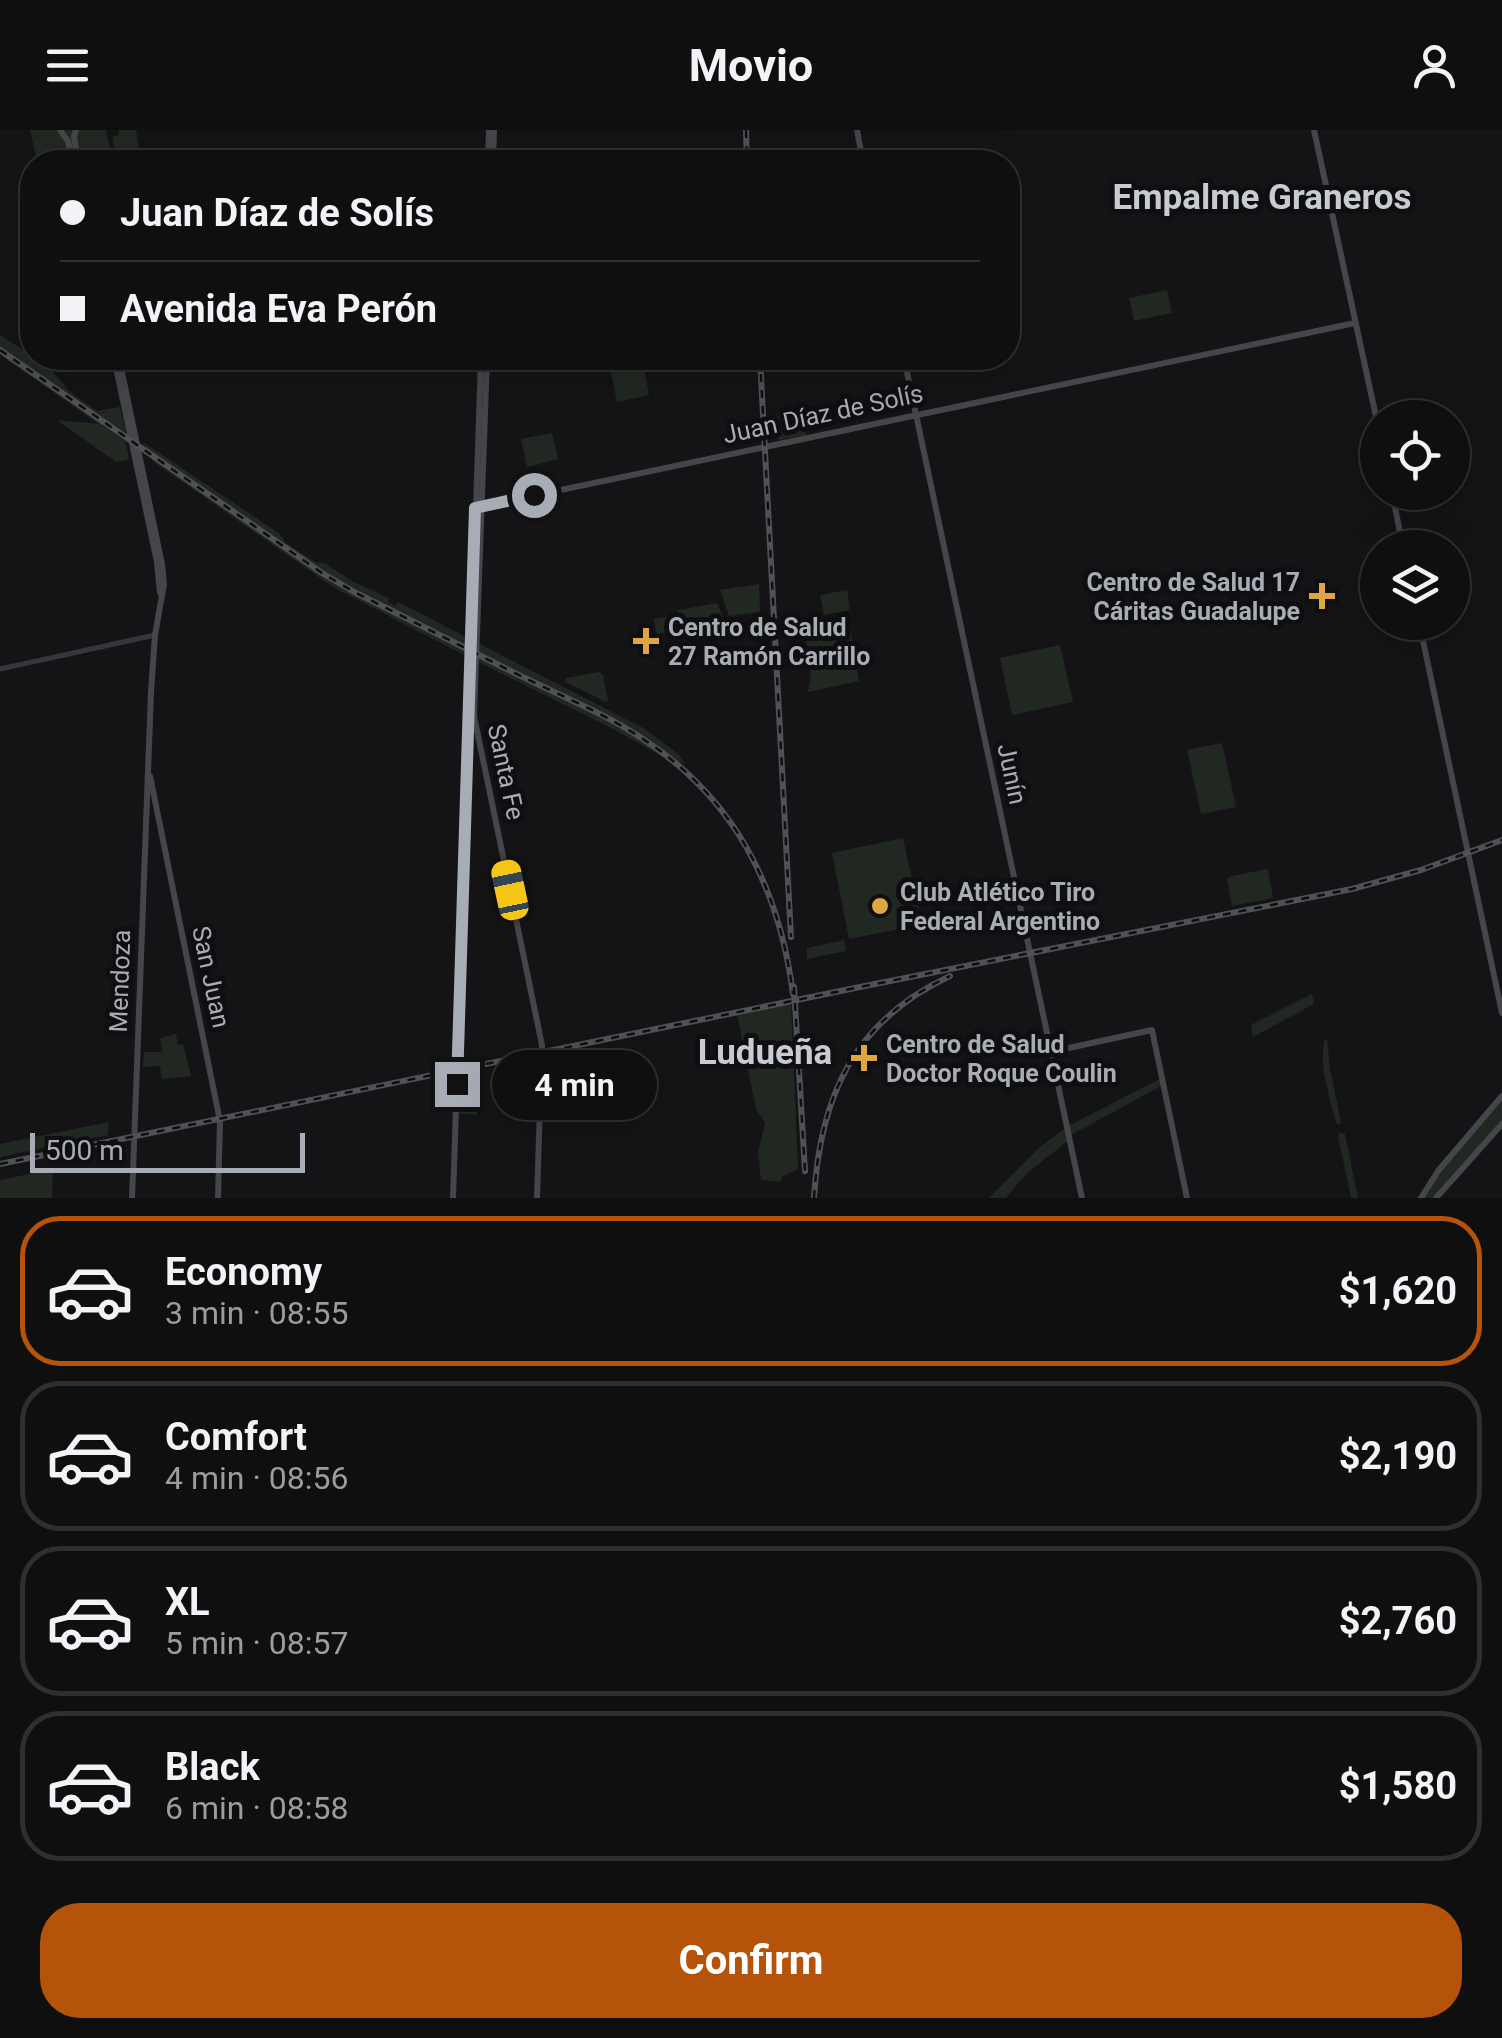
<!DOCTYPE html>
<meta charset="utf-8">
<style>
:root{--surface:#0f0f10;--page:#181819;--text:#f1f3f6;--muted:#9b9c9f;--line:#2f2f30;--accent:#b45309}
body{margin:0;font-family:Roboto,sans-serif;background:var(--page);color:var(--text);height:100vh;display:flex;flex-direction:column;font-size:38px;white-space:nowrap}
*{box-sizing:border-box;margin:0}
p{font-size:32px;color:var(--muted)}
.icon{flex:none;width:55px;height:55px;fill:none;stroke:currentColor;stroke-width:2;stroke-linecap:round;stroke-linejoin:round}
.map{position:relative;height:1068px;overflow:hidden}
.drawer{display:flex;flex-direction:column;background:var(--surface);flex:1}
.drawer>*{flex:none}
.top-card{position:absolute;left:20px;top:20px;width:1000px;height:220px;border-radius:40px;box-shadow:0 10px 40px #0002,0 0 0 2px var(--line);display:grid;align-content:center;height:220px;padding:0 40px;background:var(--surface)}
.fabs{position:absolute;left:1360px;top:270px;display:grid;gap:20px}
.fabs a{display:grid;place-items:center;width:110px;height:110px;border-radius:50%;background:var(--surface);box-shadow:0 10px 40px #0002,0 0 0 2px var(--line);font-size:50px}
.scale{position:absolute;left:30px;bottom:25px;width:275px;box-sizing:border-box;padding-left:10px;border:5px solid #a8acb5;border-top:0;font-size:28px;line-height:35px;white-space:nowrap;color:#a8acb5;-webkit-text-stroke:8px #0f0f11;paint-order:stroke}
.end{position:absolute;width:45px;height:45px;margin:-22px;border:12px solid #a8acb5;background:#111;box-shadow:0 0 0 5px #111}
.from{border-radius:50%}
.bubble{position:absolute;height:70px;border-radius:35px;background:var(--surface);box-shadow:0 10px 40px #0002,0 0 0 2px var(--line);font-size:32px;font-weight:700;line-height:70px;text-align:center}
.car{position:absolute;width:30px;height:60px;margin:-30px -15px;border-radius:12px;box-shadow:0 0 8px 2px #0007;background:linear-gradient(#f5c518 24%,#345 0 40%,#f5c518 0 76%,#345 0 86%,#f5c518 0)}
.top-card b{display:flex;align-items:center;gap:35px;height:95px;font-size:38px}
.top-card b+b{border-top:2px solid var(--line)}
.top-card i{width:25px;height:25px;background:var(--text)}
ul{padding:18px 0 0;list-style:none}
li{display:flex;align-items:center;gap:30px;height:150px;margin:0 20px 15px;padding:0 20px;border:5px solid var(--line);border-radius:40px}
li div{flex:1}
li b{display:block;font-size:38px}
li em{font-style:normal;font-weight:700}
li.selected{border-color:var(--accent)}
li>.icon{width:90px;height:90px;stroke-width:1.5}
.primary-button{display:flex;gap:20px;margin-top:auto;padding:20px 40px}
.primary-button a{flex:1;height:115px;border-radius:40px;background:var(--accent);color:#fff;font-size:40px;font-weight:700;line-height:115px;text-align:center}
header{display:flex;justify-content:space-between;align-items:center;height:130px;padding:0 40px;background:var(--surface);font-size:45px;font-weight:700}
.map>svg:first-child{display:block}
.green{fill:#212822}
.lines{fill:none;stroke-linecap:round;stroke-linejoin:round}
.tertiary{stroke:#36373a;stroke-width:5}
.secondary{stroke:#44464a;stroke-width:6}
.rail-casing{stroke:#4f5155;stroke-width:6}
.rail{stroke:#0f0f11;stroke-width:2.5;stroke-dasharray:8;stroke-linecap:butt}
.route{stroke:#a8acb5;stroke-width:12}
.poi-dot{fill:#dda645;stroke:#0f0f11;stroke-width:4}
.labels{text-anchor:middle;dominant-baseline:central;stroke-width:10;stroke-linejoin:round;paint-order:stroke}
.street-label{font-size:25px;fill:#a8acb5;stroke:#0f0f11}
.poi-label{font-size:25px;font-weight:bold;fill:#a8acb5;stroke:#0f0f11;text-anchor:start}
.district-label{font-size:35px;font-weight:bold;fill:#c8cbd1;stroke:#0f0f11}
</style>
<header><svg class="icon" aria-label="menu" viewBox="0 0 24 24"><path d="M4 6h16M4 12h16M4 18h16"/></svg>Movio<svg class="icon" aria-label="person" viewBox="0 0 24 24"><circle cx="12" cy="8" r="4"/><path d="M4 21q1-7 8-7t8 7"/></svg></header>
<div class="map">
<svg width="1502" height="1068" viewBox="0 0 1502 1068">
<rect width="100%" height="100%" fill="#141416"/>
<!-- green -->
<g class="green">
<polygon points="30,0 106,0 113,32 37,32"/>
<polygon points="118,0 136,0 140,26 117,30 112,7 119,5"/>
<polygon points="1167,160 1172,183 1134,191 1129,168"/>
<polygon points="0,205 47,235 69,261 97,281 120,277 126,303 106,290 102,295 125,311 129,327 127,330 116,332 57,290 99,294 0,225"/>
<polygon points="630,228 642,228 649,265 617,272 609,232"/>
<polygon points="802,281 806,305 778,310 776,286"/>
<polygon points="552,303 558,329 527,337 521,309"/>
<polygon points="143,312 280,404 286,413 315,432 324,433 354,452 389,468 388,472 395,476 398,472 645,599 679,625 685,634 658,624 613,599 462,524 333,457 154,332"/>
<polygon points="759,454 760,482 729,486 720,460"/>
<polygon points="847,460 850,480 824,485 820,465"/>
<polygon points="717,473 723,487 683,494 683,499 657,504 654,489 678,485 678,480"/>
<polygon points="849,493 859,551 808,562 811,544 805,503"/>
<polygon points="1060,515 1073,572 1012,585 1000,528"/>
<polygon points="599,542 603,545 608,571 606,572 565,552 566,548"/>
<polygon points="1222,613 1236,677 1201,684 1187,620"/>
<polygon points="903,708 923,800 921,804 917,804 914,796 849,809 832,723"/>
<polygon points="1268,739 1273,768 1232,776 1227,749 1231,746"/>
<polygon points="844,810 846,821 807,829 807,818"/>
<polygon points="1312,864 1314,874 1253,907 1251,895"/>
<polygon points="791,873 798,1039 783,1046 780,1052 761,1050 758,1022 765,993 756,979 737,884"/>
<polygon points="176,904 178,915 183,914 191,946 162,949 160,936 143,937 144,922 162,922 160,908"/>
<path d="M1325 909H1327L1330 939 1341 992 1339 995 1336 993C1330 967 1318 935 1325 909Z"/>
<polygon points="1162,948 1163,955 1069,1006 1069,1010 1027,1043 1006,1068 989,1068 1040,1017 1070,995"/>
<polygon points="470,953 484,953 484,976 476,977 477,985 459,983 459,957"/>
<polygon points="1502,966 1502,994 1436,1068 1421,1068 1439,1041"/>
<polygon points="109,992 108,1005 0,1027 0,1014"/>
<polygon points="1340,1003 1345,1004 1358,1068 1351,1068 1338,1006"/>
<polygon points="53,1039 52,1068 0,1068 0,1050"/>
</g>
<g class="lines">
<!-- tertiary -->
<polyline class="tertiary" points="0,539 155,505"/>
<!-- secondary -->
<g class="secondary">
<polyline points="60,0 68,11 73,32"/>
<polyline points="76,0 74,6 78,32"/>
<polyline points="857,0 863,32"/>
<polyline points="1314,0 1378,296"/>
<polyline points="488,32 489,0"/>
<polyline points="493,32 494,0"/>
<polyline points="114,228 157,432 160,463"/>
<polyline points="119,228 162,434 164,454 155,505 151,562 132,1068"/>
<polyline points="487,228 474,586 542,915 537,1068"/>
<polyline points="904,228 1082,1068"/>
<polyline points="1392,362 1403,418"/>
<polyline points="475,378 1355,193"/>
<polyline points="1419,492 1502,883"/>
<polyline points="150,646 220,991 218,1068"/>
<polyline points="1050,922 1152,900 1187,1068"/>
<polyline points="453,1068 481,228"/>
<polyline points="1421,1068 1438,1041 1502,966"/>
<polyline points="1436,1068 1502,994"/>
</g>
<!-- rail casing -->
<g class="rail-casing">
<g id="rail">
<polyline points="746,0 747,32"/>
<path d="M0 220 322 443 356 463C413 491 470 521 527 549 566 568 607 585 643 609 735 669 779 757 793 864"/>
<polyline points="760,228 791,807"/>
<polyline points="794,857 805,1041"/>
<polyline points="0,1034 855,858 1352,759 1421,740 1502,710"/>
<path d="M814 1068C820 966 854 891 950 846"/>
</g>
</g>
<!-- rail -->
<use href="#rail" class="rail"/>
</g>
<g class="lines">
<!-- route -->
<polyline class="route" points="457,954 475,378 534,365"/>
</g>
<!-- markers -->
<g class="poi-dot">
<path d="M1317 451h10v10h10v10h-10v10h-10v-10h-10v-10h10z"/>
<path d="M641 496h10v10h10v10h-10v10h-10v-10h-10v-10h10z"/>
<circle cx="880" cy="776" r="10"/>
<path d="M859 913h10v10h10v10h-10v10h-10v-10h-10v-10h10z"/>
</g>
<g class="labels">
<!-- street labels -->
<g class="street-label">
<text transform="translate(823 284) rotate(-12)">Juan Díaz de Solís</text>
<text transform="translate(506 642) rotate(78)">Santa Fe</text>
<text transform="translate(1012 644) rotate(78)">Junín</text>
<text transform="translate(211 847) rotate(78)">San Juan</text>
<text transform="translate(120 851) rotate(-88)">Mendoza</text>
</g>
<!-- poi labels -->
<g class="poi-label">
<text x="1300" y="452" text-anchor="end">Centro de Salud 17<tspan x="1300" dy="29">Cáritas Guadalupe</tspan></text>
<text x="668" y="497">Centro de Salud<tspan x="668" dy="29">27 Ramón Carrillo</tspan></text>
<text x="900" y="762">Club Atlético Tiro<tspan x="900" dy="29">Federal Argentino</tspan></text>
<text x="886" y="914">Centro de Salud<tspan x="886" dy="29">Doctor Roque Coulin</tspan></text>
</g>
<!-- district labels -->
<g class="district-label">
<text x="1262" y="67">Empalme Graneros</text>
<text x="765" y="922">Ludueña</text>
</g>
</g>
</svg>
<div class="fabs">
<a><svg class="icon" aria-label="locate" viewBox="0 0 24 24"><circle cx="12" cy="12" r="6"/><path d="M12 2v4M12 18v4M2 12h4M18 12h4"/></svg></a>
<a><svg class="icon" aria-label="layers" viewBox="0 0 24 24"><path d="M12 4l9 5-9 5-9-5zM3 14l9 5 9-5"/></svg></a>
</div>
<div class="scale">500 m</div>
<i class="end from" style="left:534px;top:365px"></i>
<i class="end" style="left:457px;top:954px"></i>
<div class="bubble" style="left:492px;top:920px;width:165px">4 min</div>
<i class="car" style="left:510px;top:760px;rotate:348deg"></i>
<div class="top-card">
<b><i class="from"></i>Juan Díaz de Solís</b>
<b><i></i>Avenida Eva Perón</b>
</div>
</div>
<section class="drawer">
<ul>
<li class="selected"><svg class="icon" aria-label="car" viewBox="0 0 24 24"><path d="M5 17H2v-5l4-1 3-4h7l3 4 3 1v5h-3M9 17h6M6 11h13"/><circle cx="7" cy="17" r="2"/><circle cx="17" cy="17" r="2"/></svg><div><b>Economy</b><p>3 min · 08:55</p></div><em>$1,620</em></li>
<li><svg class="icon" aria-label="car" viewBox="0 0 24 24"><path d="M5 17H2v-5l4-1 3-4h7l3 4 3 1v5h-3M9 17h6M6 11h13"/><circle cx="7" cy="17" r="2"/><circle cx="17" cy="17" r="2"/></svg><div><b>Comfort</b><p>4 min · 08:56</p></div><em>$2,190</em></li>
<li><svg class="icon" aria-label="car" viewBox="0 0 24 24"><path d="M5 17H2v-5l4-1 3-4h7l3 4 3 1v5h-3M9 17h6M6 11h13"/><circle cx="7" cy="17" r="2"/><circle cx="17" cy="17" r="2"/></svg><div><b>XL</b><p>5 min · 08:57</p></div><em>$2,760</em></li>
<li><svg class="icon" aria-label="car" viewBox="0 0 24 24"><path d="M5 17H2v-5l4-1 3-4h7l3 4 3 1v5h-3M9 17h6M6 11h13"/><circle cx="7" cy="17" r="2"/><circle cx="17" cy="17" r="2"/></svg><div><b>Black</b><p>6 min · 08:58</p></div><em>$1,580</em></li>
</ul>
<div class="primary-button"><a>Confirm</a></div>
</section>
